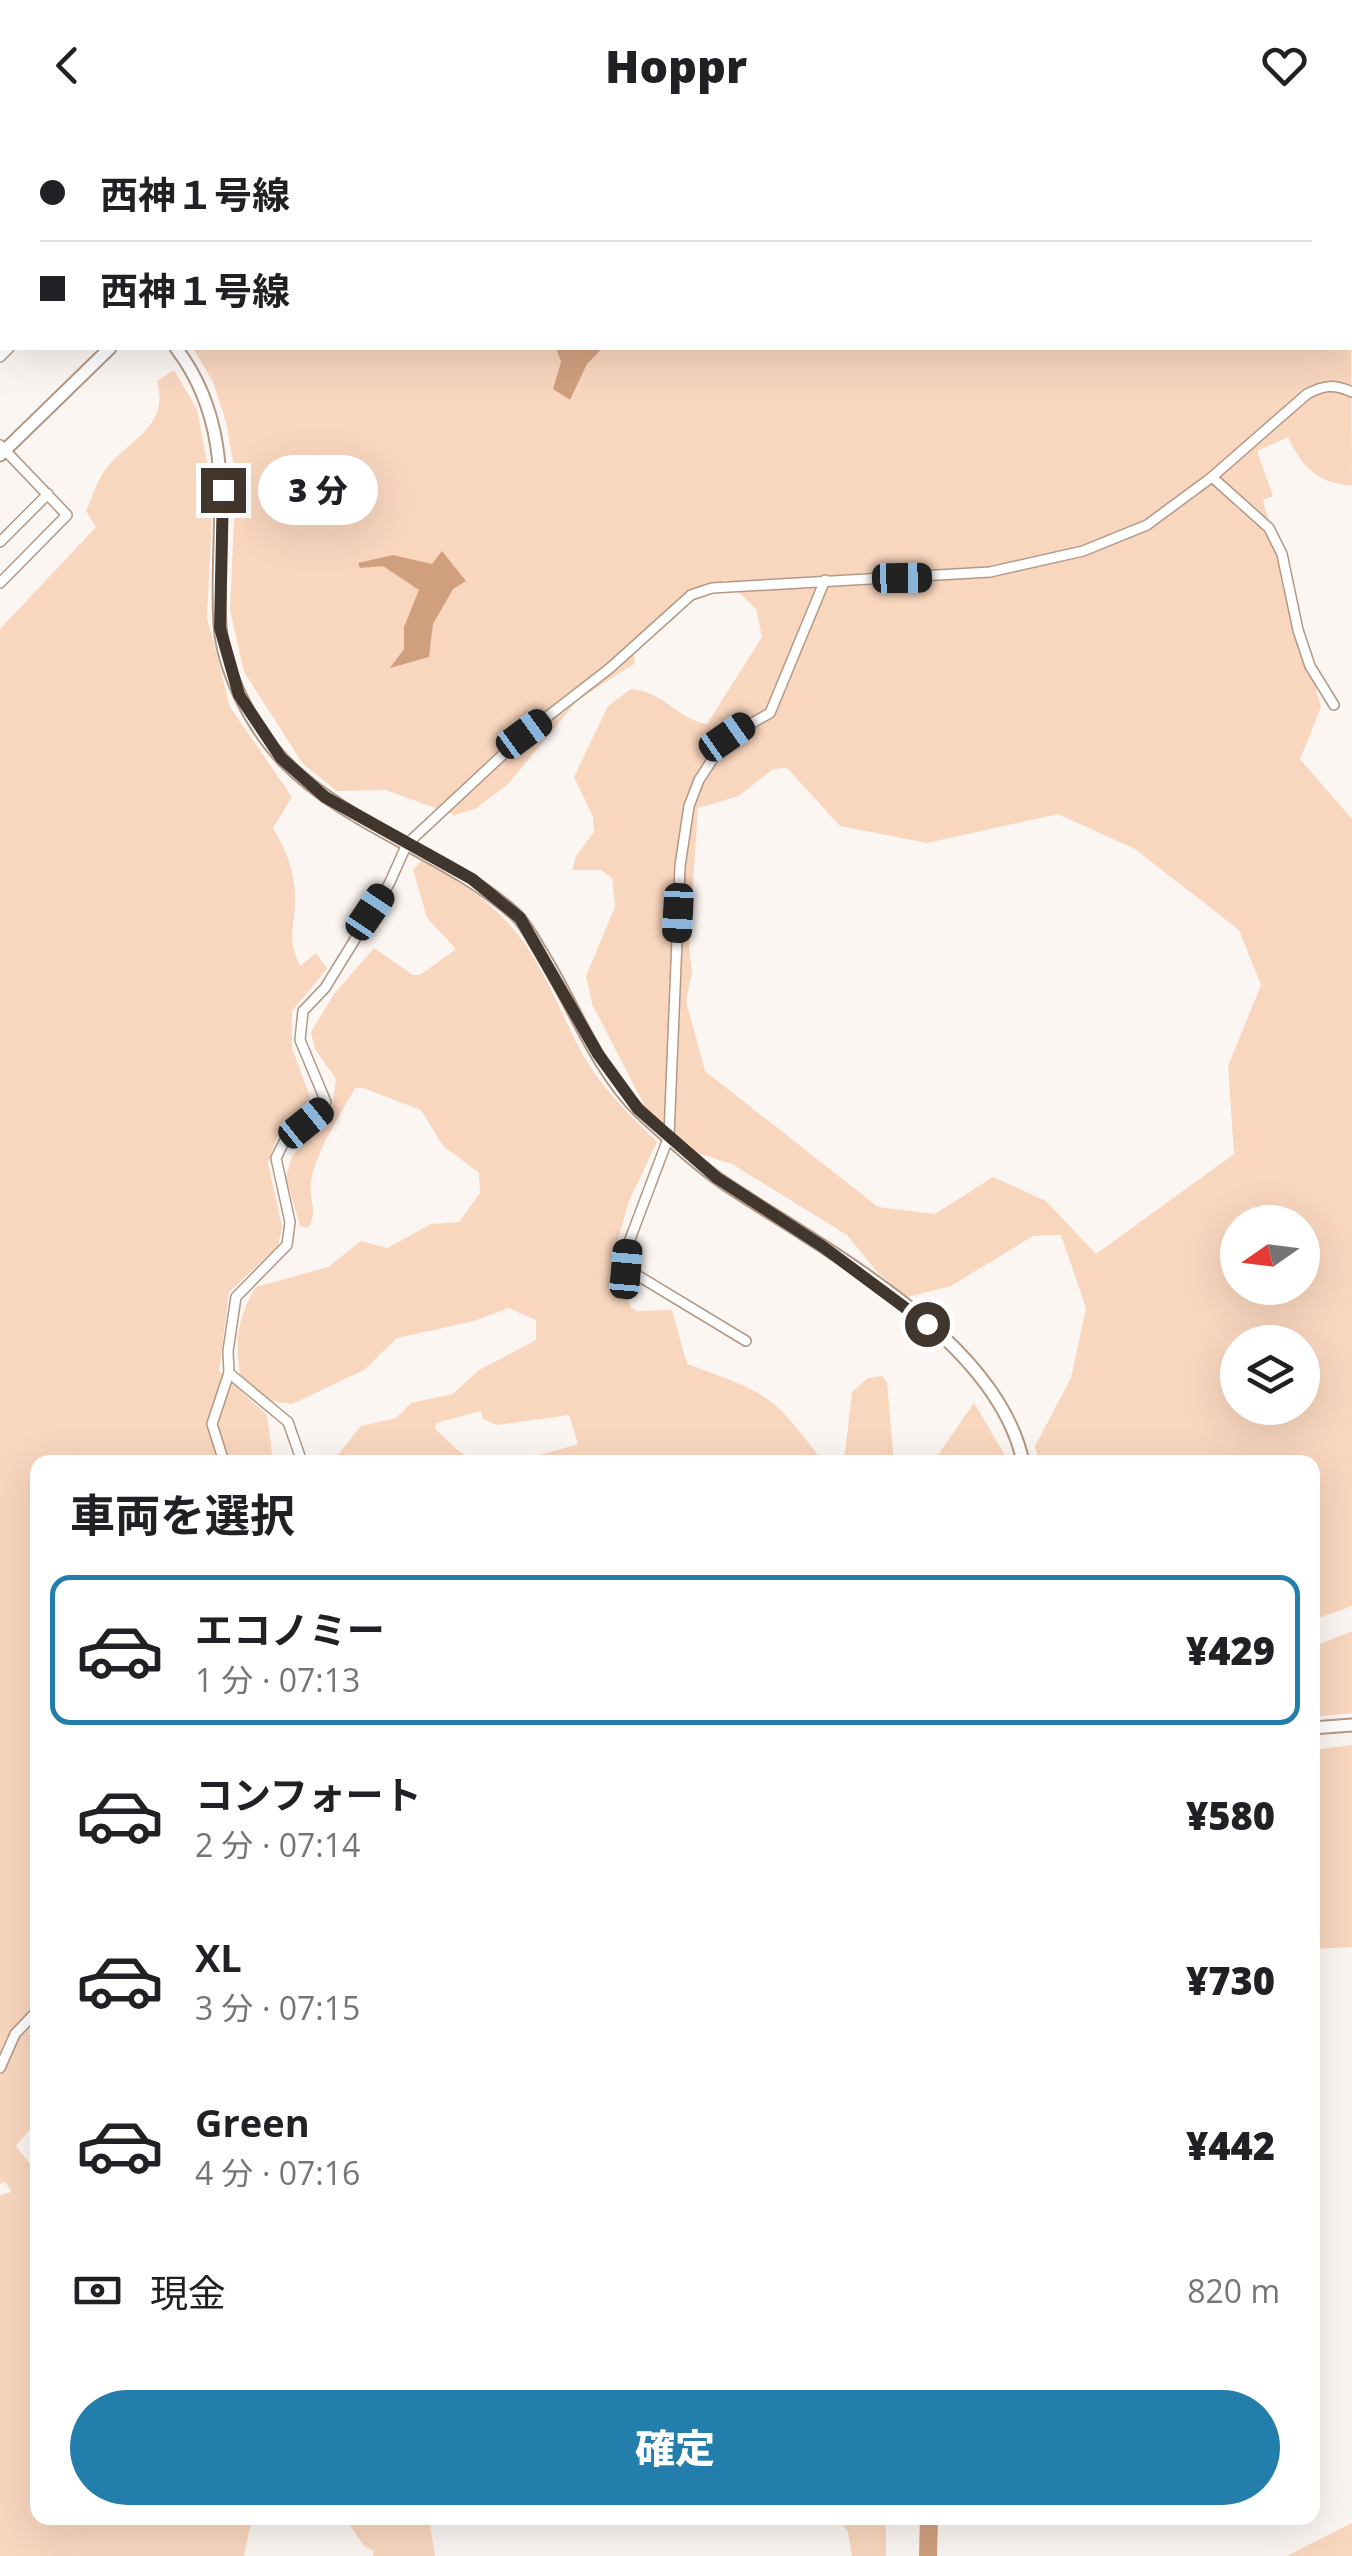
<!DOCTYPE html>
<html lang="ja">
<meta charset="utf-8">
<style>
:root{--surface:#fff;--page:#f2f2f2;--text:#202124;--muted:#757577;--line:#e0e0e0;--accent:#237eac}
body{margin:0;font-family:"Open Sans","Noto Sans JP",sans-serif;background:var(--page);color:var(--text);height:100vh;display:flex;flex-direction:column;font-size:38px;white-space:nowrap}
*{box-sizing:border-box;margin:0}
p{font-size:32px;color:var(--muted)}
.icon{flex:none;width:55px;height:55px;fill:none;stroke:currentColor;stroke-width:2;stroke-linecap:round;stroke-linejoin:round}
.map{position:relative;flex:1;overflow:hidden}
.panel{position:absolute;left:30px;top:1325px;width:1290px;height:1070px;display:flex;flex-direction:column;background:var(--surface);border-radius:20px;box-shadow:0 10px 40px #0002}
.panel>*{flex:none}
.banner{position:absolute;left:0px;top:0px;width:1352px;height:220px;box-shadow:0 10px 40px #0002;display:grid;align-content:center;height:220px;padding:0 40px;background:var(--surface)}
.needle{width:65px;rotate:256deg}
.fabs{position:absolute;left:1220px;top:1075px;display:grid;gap:20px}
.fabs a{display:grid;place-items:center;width:100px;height:100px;border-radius:50%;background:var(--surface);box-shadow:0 10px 40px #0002;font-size:50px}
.end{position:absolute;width:45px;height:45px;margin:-22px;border:12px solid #41362e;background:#fff;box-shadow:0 0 0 5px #fff}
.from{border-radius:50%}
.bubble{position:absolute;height:70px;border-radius:35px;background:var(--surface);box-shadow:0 10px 40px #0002;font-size:32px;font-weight:800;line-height:70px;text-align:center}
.car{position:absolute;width:30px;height:60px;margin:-30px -15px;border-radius:12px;box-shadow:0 0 8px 2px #0007;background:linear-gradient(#222 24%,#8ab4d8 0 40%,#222 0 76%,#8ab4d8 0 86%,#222 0)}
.banner b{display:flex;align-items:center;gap:35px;height:95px;font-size:38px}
.banner b+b{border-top:2px solid var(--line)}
.banner i{width:25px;height:25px;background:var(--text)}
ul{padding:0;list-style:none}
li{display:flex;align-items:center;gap:30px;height:150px;margin:0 20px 15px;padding:0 20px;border:5px solid transparent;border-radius:20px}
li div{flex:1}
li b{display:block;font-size:38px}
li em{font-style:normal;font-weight:800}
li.current{border-color:var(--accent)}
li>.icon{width:90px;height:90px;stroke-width:1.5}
h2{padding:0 40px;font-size:45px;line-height:120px}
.pay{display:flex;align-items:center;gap:25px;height:110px;padding:0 40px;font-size:38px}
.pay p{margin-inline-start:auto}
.primary-button{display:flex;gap:20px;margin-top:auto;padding:20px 40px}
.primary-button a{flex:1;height:115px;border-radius:60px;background:var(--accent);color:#fff;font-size:40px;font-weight:800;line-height:115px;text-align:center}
header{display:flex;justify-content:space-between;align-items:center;height:130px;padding:0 40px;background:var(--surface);font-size:45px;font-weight:800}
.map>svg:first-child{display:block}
.green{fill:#f9d6be;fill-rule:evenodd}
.water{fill:#d0a07e}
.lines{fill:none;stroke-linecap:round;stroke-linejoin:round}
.river{stroke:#d0a07e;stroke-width:18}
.minor-casing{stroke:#b39885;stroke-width:12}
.tertiary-casing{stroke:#b39885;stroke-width:15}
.minor{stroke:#fff;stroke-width:9}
.tertiary{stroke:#fff;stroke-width:11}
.route{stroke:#41362e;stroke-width:12}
</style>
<header><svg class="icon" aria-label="back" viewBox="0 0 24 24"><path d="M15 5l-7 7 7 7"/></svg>Hoppr<svg class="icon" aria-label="heart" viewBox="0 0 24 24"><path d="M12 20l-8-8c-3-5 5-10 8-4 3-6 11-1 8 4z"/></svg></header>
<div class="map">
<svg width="1352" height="2426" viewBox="0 0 1352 2426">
<rect width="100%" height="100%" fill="#fcf6f2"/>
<!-- green -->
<g class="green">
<polygon points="186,0 891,0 189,2"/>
<path d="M1350 25 1352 356C1317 352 1303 339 1288 307L1257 321 1273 366 1263 370 1321 577 1300 629 1352 689V1476L1313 1490 1312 1332H1039L1035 1316 1071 1248 1086 1178 1061 1105 1033 1106 951 1156 907 1167 878 1143 847 1105 732 1034 691 1021 645 977 592 874 586 846 615 777 612 748 601 740H572L576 726 594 702 593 687 574 647 608 576 631 559C663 561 677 589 707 594L762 507 756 479 726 450 698 459 633 510 635 533 578 570 508 654 475 679 454 685 386 660 337 661 303 634 244 542 230 480 236 348 226 292 213 252 193 218H556L561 232 554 259 569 270 587 234 603 218H1350ZM787 638 840 696 927 713 1058 684 1135 719 1239 800 1261 855 1228 936 1234 1024 1096 1124 1046 1071 993 1047 935 1084 878 1077 705 941 686 871 692 843 689 815 698 678 739 666 773 639ZM1238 1092H1302V1158H1238ZM1238 1212H1302V1278H1238Z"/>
<path d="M174 240 197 279 213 364 207 487 230 577 292 667 273 698C286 720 294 739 295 766 296 798 285 803 300 836L316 823 327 839 292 881V918L310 967 309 974 277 1006 268 1033 282 1097 278 1116 229 1162 219 1241 267 1285 273 1332H38V1998L30 1999 16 2016 37 2043 38 2388H252L244 2426H0V2065L12 2062 5 2052 0 2054V499L96 397 86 381C92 368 97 350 106 339 130 308 170 297 157 251Z"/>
<path d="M423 730C453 748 486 768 510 795 545 834 560 885 586 930 605 962 631 986 657 1012L629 1071 614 1123 631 1177 637 1181 672 1180 687 1234C767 1263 772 1263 823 1332H332L361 1296 396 1288 411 1273 453 1264 479 1240 536 1210V1190L509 1178 474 1191 397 1208 364 1240 292 1274 271 1271 241 1248C234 1212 237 1188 256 1157L328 1137 361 1111 387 1118 431 1094 459 1092 480 1063 479 1043 443 1016 421 980 363 958H355C340 987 315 1021 311 1053 308 1070 320 1082 307 1098L300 1096 286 1047 292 1026 331 985 336 949 315 919 311 902 334 864 374 818 413 845H420L456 819 427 788 413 739ZM481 1281 483 1289 497 1295 569 1285 578 1314C551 1322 493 1340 467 1326 455 1320 445 1307 435 1299L436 1293Z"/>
<polygon points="882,1246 887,1252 894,1332 844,1332 852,1262 868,1248"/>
<polygon points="974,1273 1009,1332 933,1332"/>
<polygon points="1352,1501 1352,1583 1313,1587 1312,1517"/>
<polygon points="1352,1615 1352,1817 1313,1819 1313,1620"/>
<polygon points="345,2388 402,2388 411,2393 429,2388 435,2426 373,2426 374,2421 364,2416"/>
<polygon points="839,2388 886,2388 886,2426 852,2426 848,2402"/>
<polygon points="1352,2393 1352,2426 1287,2426"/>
</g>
<!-- water -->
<g class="water">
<polygon points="556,218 603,218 587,234 570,270 553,259 561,232"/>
<polygon points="442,421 466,451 453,459 433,494 429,527 390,538 404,519 404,497 419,460 383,436 360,438 358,433 393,425 432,434"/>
</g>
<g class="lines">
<!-- river -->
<g class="river">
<polyline points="1324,0 1326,2"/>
<polyline points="801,2 810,0"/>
<polyline points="1350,34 1352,36"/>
<polyline points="928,2426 929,2388"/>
</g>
<!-- minor casing -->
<g class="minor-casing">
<g id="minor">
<polyline points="22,0 24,2"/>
<polyline points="94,0 96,2"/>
<polyline points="136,0 138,2"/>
<polyline points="0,126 2,129"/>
<polyline points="0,227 9,218"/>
<polyline points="0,315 67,385 0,453"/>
<polyline points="1212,347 1269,398 1282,424 1298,500 1310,536 1334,575"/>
<polyline points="0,412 48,364"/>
<polyline points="746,1211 627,1139 629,1112 669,1006 680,736 689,676 699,650 727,607 770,583 825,450"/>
<polyline points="229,1243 288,1292 302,1332"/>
<path d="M224 1332 212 1294 229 1243 228 1221 236 1167 287 1115 290 1092 276 1028 284 1012 326 972 300 910 303 881 325 858 389 754 407 714 525 604 610 538 691 465 712 458 990 442 1083 421 1147 395 1212 347 1307 264C1324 255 1334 254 1352 262"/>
<polyline points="0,1938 15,1904 38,1880"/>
</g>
</g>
<!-- tertiary casing -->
<g class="tertiary-casing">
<g id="tertiary">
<polyline points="0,31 2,34"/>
<path d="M176 218C241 303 214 397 220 495 223 541 252 597 283 630 349 698 445 722 515 784 526 794 533 809 541 822 573 873 596 939 640 982 665 1005 693 1031 721 1051 820 1118 997 1207 1023 1332"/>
<polyline points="0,325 110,218"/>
<polyline points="1312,1598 1352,1595"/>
</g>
</g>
<!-- minor -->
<use href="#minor" class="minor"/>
<!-- tertiary -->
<use href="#tertiary" class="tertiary"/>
</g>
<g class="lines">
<!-- route -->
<polyline class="route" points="223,360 220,498 239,565 281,628 325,667 472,749 520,788 598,924 638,979 717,1048 822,1116 927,1194"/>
</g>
</svg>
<div class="fabs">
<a><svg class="needle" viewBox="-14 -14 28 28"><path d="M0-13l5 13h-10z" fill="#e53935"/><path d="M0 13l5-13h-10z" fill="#757577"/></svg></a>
<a><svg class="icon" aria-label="layers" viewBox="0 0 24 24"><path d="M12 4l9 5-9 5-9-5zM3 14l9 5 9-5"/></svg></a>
</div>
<i class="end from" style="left:927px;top:1194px"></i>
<i class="end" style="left:223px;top:360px"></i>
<div class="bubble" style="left:258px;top:325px;width:120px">3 分</div>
<i class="car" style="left:902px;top:448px;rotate:89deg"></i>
<i class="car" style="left:524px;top:604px;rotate:54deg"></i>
<i class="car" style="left:727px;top:607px;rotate:55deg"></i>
<i class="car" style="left:370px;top:782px;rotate:34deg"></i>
<i class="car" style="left:678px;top:783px;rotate:183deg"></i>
<i class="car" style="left:306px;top:993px;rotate:51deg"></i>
<i class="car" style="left:626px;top:1139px;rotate:5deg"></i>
<div class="banner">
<b><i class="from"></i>西神１号線</b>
<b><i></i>西神１号線</b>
</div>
<section class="panel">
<h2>車両を選択</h2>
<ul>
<li class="current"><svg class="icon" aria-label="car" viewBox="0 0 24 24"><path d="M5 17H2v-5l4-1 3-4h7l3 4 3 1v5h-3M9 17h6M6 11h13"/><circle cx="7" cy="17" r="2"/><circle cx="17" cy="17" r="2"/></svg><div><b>エコノミー</b><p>1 分 · 07:13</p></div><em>¥429</em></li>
<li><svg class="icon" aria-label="car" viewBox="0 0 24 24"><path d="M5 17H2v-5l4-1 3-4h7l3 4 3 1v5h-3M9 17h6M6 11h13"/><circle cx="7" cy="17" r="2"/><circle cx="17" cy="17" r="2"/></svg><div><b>コンフォート</b><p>2 分 · 07:14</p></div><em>¥580</em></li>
<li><svg class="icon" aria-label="car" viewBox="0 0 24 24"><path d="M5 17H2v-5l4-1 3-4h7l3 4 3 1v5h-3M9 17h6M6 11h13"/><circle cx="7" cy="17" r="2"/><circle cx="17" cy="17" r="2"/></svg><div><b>XL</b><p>3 分 · 07:15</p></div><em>¥730</em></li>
<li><svg class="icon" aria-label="car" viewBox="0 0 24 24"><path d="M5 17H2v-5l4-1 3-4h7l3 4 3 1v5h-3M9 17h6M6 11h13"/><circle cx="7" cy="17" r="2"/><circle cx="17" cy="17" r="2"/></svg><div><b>Green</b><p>4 分 · 07:16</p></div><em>¥442</em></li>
</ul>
<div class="pay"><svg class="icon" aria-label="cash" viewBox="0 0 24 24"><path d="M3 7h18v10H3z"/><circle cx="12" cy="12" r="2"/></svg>現金<p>820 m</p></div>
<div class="primary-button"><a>確定</a></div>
</section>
</div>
